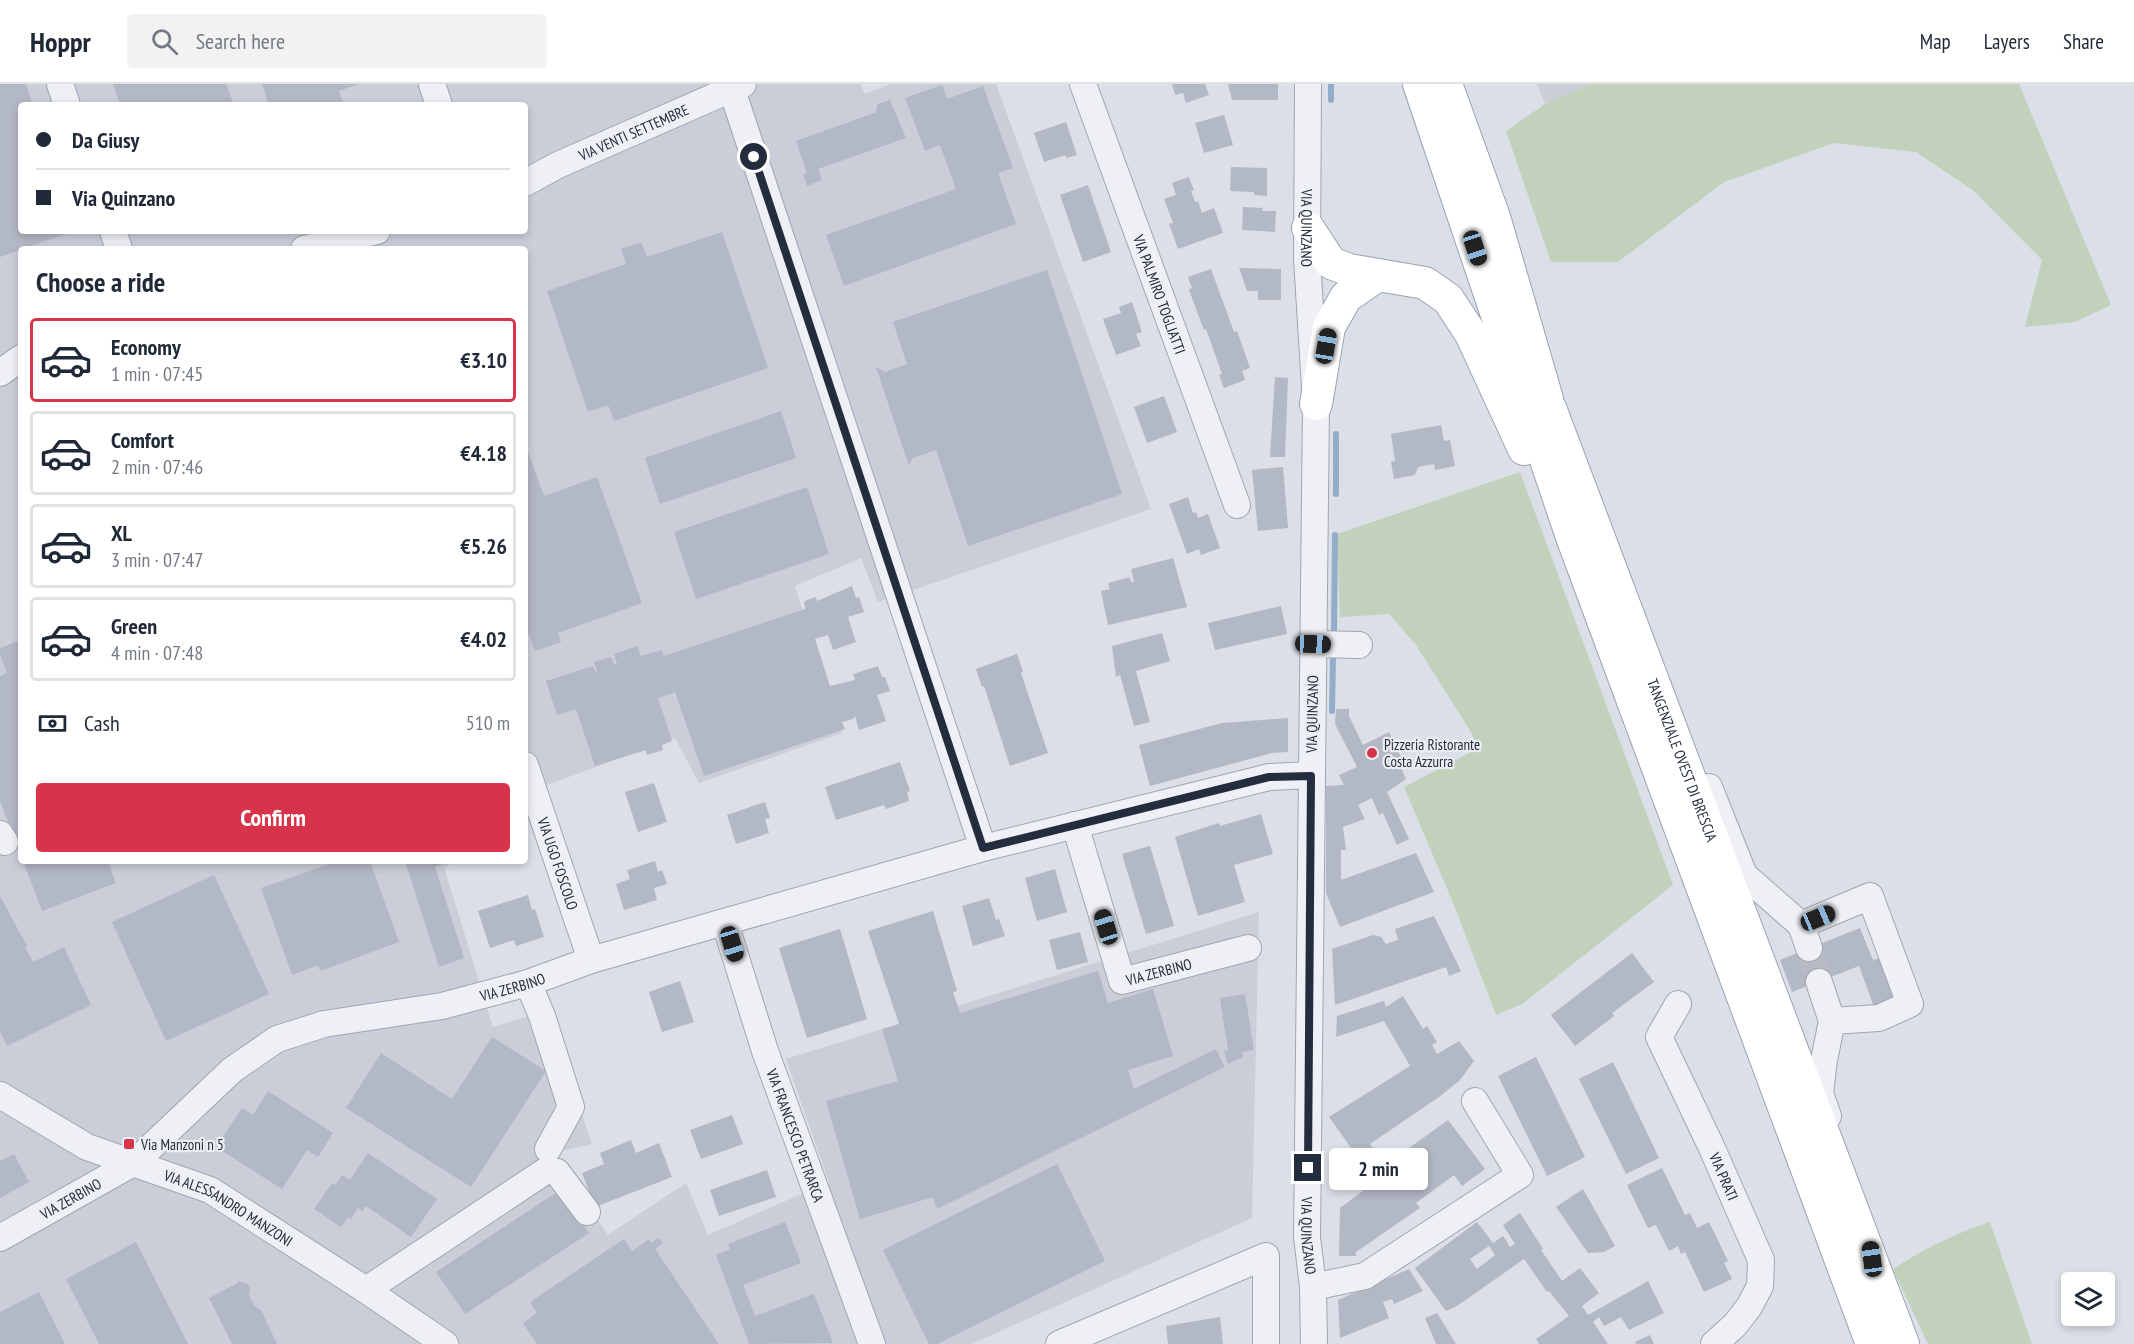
<!DOCTYPE html>
<meta charset="utf-8">
<style>
:root{--surface:#fff;--page:#f2f2f3;--text:#1f2937;--muted:#747a83;--line:#e0e1e3;--accent:#d7344b}
body{margin:0;font-family:"PT Sans Narrow",sans-serif;background:var(--page);color:var(--text);height:100vh;display:flex;flex-direction:column;font-size:22px;white-space:nowrap}
*{box-sizing:border-box;margin:0}
p{font-size:20px;color:var(--muted)}
.icon{flex:none;width:33px;height:33px;fill:none;stroke:currentColor;stroke-width:2;stroke-linecap:round;stroke-linejoin:round}
.map{position:relative;flex:1;overflow:hidden}
.panel{position:absolute;left:18px;top:162px;width:510px;height:618px;display:flex;flex-direction:column;background:var(--surface);border-radius:6px;box-shadow:0 3px 9px #0003}
.panel>*{flex:none}
.hud{position:absolute;left:18px;top:18px;width:510px;height:132px;border-radius:6px;box-shadow:0 3px 9px #0003;display:grid;align-content:center;height:132px;padding:0 18px;background:var(--surface)}
.tools{position:absolute;left:2061px;top:1188px;display:grid;gap:12px}
.tools a{display:grid;place-items:center;width:54px;height:54px;border-radius:6px;background:var(--surface);box-shadow:0 3px 9px #0003;font-size:30px}
.end{position:absolute;width:27px;height:27px;margin:-14px;border:8px solid #242d3d;background:#fff;box-shadow:0 0 0 3px #fff}
.from{border-radius:50%}
.bubble{position:absolute;height:42px;border-radius:6px;background:var(--surface);box-shadow:0 3px 9px #0003;font-size:20px;font-weight:800;line-height:42px;text-align:center}
.car{position:absolute;width:18px;height:36px;margin:-18px -9px;border-radius:8px;box-shadow:0 0 4px 2px #0007;background:linear-gradient(#222 24%,#8ab4d8 0 40%,#222 0 76%,#8ab4d8 0 86%,#222 0)}
.hud b{display:flex;align-items:center;gap:21px;height:57px;font-size:22px}
.hud b+b{border-top:2px solid var(--line)}
.hud i{width:15px;height:15px;background:var(--text)}
ul{padding:0;list-style:none}
li{display:flex;align-items:center;gap:18px;height:84px;margin:0 12px 9px;padding:0 6px;border:3px solid var(--line);border-radius:6px}
li div{flex:1}
li b{display:block;font-size:22px}
li em{font-style:normal;font-weight:800}
li.on{border-color:var(--accent)}
li>.icon{width:54px;height:54px;stroke-width:1.5}
h2{padding:0 18px;font-size:27px;line-height:72px}
.pay{display:flex;align-items:center;gap:15px;height:66px;padding:0 18px;font-size:22px}
.pay p{margin-inline-start:auto}
.button{display:flex;gap:12px;margin-top:auto;padding:12px 18px}
.button a{flex:1;height:69px;border-radius:6px;background:var(--accent);color:#fff;font-size:24px;font-weight:800;line-height:69px;text-align:center}
header{display:flex;align-items:center;gap:36px;box-sizing:border-box;height:84px;padding:0 30px;background:var(--surface);border-bottom:2px solid var(--line)}
header strong{font-size:28px}
nav{display:flex;gap:33px;margin-inline-start:auto;font-size:21px}
.search{width:420px;height:54px;background:var(--page);display:flex;align-items:center;gap:15px;box-sizing:border-box;padding:0 21px;border-radius:6px;color:var(--muted);font-size:22px}
.map>svg:first-child{display:block}
.built{fill:#c9ced9;fill-rule:evenodd}
.green{fill:#c1d1bb}
.lines{fill:none;stroke-linecap:round;stroke-linejoin:round}
.stream{stroke:#92adca;stroke-width:6}
.building{fill:#b2b8c4;fill-rule:evenodd}
.minor-tunnel{stroke:#b6bbc5;stroke-width:26;stroke-dasharray:26 13;stroke-linecap:butt}
.minor-casing{stroke:#a0a6b1;stroke-width:28}
.major-casing{stroke:#99a3b3;stroke-width:34}
.minor{stroke:#eef0f5;stroke-width:26}
.major{stroke:#fff;stroke-width:32}
.route{stroke:#242d3d;stroke-width:8}
.poi-dot{fill:#d7344b;stroke:#eaeef4;stroke-width:2}
.labels{text-anchor:middle;dominant-baseline:central;stroke-width:4.5;stroke-linejoin:round;paint-order:stroke}
.street-label{font-size:15px;fill:#242d3d;stroke:#eaeef4}
.poi-label{font-size:15px;fill:#242d3d;stroke:#eaeef4;text-anchor:start}
</style>
<header>
<strong>Hoppr</strong>
<div class="search"><svg class="icon" aria-label="search" viewBox="0 0 24 24"><circle cx="10" cy="10" r="6"/><path d="M15 15l6 6"/></svg>Search here</div>
<nav><a>Map</a><a>Layers</a><a>Share</a></nav>
</header>
<div class="map">
<svg width="2134" height="1260" viewBox="0 0 2134 1260">
<rect width="100%" height="100%" fill="#dbdfe7"/>
<!-- built -->
<g class="built">
<path d="M0 0H860L865 10 891 0H996L1151 425 878 518 861 474 795 502 842 649 699 699 675 654 525 709V165H21V777H458L444 783 493 943 547 926 592 1060 553 1069 608 1151 686 1099 708 1151 829 1098 786 975 1259 828 1252 1134 972 1260H0ZM21 21H525V147H21Z"/>
<polygon points="1537,0 1591,0 1545,20"/>
</g>
<!-- green -->
<g class="green">
<polygon points="1591,0 2019,0 2111,221 2075,238 2025,243 2042,176 1974,107 1916,68 1834,59 1724,98 1618,178 1551,178 1506,47 1545,20"/>
<polygon points="1520,388 1673,801 1522,920 1496,931 1454,821 1404,703 1477,665 1471,648 1416,561 1389,530 1340,533 1337,450"/>
<path d="M1990 1138 2032 1260H1928L1893 1185C1923 1165 1956 1149 1990 1138Z"/>
</g>
<g class="lines">
<!-- stream -->
<g class="stream">
<polyline points="1331,0 1331,16"/>
<polyline points="1336,410 1336,350"/>
<polyline points="1334,546 1335,451"/>
<polyline points="1332,627 1333,574"/>
</g>
</g>
<!-- building -->
<g class="building">
<polygon points="0,0 26,0 33,21 21,21 21,147 74,147 0,173"/>
<polygon points="113,0 226,0 234,21 120,21"/>
<polygon points="262,0 358,0 339,7 344,21 269,21"/>
<polygon points="1172,0 1205,0 1209,11 1186,19 1183,9 1175,11"/>
<polygon points="1228,0 1278,0 1278,16 1232,16"/>
<polygon points="942,1 947,15 983,2 1013,84 998,89 1016,140 844,202 826,151 956,105 940,61 925,67 905,14"/>
<polygon points="890,16 906,54 818,85 822,96 807,102 803,90 807,89 796,57 877,28 876,25 878,20"/>
<polygon points="1224,31 1233,61 1204,69 1195,39"/>
<polygon points="1066,38 1077,71 1066,74 1065,71 1044,78 1034,49"/>
<polygon points="1231,83 1267,84 1267,112 1254,111 1254,108 1230,107"/>
<polygon points="1189,93 1194,106 1191,107 1195,118 1198,117 1202,129 1214,124 1223,149 1178,165 1169,140 1173,139 1164,115 1176,111 1172,99"/>
<polygon points="1088,101 1111,168 1083,178 1060,111"/>
<polygon points="1243,123 1263,124 1262,127 1276,127 1275,148 1242,146"/>
<polygon points="722,148 768,284 614,337 608,321 588,328 547,207 626,180 621,165 641,158 647,173"/>
<polygon points="1239,184 1281,185 1281,216 1258,216 1258,207 1247,207"/>
<polygon points="1211,185 1234,248 1237,247 1250,284 1242,287 1245,296 1224,304 1219,291 1222,290 1206,245 1204,246 1189,206 1192,204 1188,193"/>
<polygon points="1047,186 1122,410 968,462 936,366 913,374 909,382 876,283 885,288 907,280 893,238"/>
<polygon points="1132,218 1142,248 1136,250 1141,262 1116,271 1103,235 1121,229 1119,223"/>
<polygon points="1275,293 1288,294 1285,373 1270,373"/>
<polygon points="1164,312 1177,348 1147,359 1134,323"/>
<polygon points="781,327 796,374 660,420 645,374"/>
<polygon points="1441,341 1444,357 1450,356 1455,382 1435,386 1434,380 1418,383 1415,391 1394,395 1391,378 1395,377 1391,350"/>
<polygon points="525,360 544,412 597,393 642,519 558,549 561,558 535,567 529,550 525,551"/>
<polygon points="1283,383 1288,444 1258,447 1252,386"/>
<polygon points="807,403 829,470 696,515 674,448"/>
<polygon points="1188,413 1193,429 1196,428 1198,434 1208,430 1220,464 1201,471 1199,465 1187,470 1169,420"/>
<polygon points="1173,474 1187,523 1108,541 1101,507 1110,505 1108,499 1130,493 1131,498 1134,498 1131,485"/>
<polygon points="852,502 856,514 859,513 864,528 848,533 856,558 833,566 828,551 815,555 830,602 855,596 853,590 878,582 882,593 885,593 890,607 877,611 886,637 859,646 855,632 853,635 842,638 845,645 704,692 675,608 658,614 672,657 662,661 663,666 647,671 646,666 595,682 576,625 557,631 546,597 593,582 595,588 597,587 594,578 611,573 614,581 617,580 614,570 637,562 641,572 662,566 664,572 805,525 804,518 807,516 816,513 817,517"/>
<polygon points="1281,522 1287,550 1215,566 1208,539"/>
<polygon points="1162,549 1170,577 1136,587 1150,638 1134,642 1120,591 1116,593 1112,562"/>
<polygon points="21,556 21,771 0,717 0,592 7,589 0,571 0,564"/>
<polygon points="1017,570 1023,588 1021,589 1048,669 1010,682 984,602 982,603 976,585"/>
<polygon points="1336,625 1349,625 1349,632 1363,661 1389,648 1404,679 1400,682 1406,695 1387,708 1409,755 1397,761 1383,729 1379,731 1372,714 1358,721 1365,735 1343,743 1346,766 1341,766 1341,796 1416,769 1434,808 1340,843 1326,809 1326,702 1344,701 1339,691 1357,683 1335,640"/>
<polygon points="1288,634 1288,668 1272,669 1150,702 1139,661 1222,639"/>
<polygon points="900,678 910,707 907,708 909,717 886,725 884,721 836,736 825,703"/>
<polygon points="654,699 667,738 638,748 625,708"/>
<polygon points="765,718 770,734 765,735 769,749 736,760 727,731"/>
<polygon points="1261,730 1273,770 1234,781 1245,818 1198,832 1175,753 1219,739 1220,742"/>
<polygon points="1150,762 1174,842 1146,850 1122,770"/>
<polygon points="23,777 108,777 116,799 42,827"/>
<polygon points="338,777 370,777 399,858 320,887 318,881 292,891 261,804"/>
<polygon points="405,777 450,777 435,783 464,874 439,883"/>
<polygon points="655,777 658,788 662,786 667,800 654,804 657,816 624,826 616,800 630,795 627,786"/>
<polygon points="1055,785 1067,828 1037,837 1025,794"/>
<polygon points="214,791 269,910 166,957 112,838"/>
<polygon points="528,811 532,826 535,825 544,853 516,862 514,856 490,864 478,827"/>
<polygon points="0,812 27,862 25,863 33,878 64,863 91,921 7,962 0,947"/>
<polygon points="989,814 996,836 999,835 1005,852 973,862 962,822"/>
<polygon points="933,827 957,907 953,908 960,929 1098,887 1108,919 1153,905 1173,972 1128,986 1134,1005 1216,965 1225,983 937,1125 933,1113 860,1135 826,1017 898,997 882,945 899,940 868,847"/>
<polygon points="1434,832 1461,887 1449,892 1446,883 1335,921 1332,865 1373,851 1381,853 1386,860 1398,856 1395,845"/>
<polygon points="1860,844 1873,876 1883,873 1898,914 1874,923 1859,882 1792,908 1780,876"/>
<polygon points="840,845 867,935 807,954 779,864"/>
<polygon points="1080,848 1088,878 1057,886 1049,856"/>
<polygon points="1632,869 1654,898 1612,929 1614,932 1575,962 1551,931"/>
<polygon points="680,897 694,938 662,948 649,908"/>
<polygon points="1245,910 1254,966 1242,968 1243,973 1228,980 1224,967 1228,966 1220,914"/>
<polygon points="1403,912 1423,945 1427,942 1437,958 1432,961 1437,970 1459,957 1474,977 1460,996 1439,1013 1370,1060 1383,1078 1359,1097 1351,1086 1362,1079 1329,1033 1410,982 1384,937 1336,953 1337,932 1384,917 1386,923"/>
<polygon points="492,953 546,987 471,1103 346,1024 381,969 452,1015"/>
<polygon points="1536,973 1585,1073 1547,1092 1498,992"/>
<polygon points="1613,978 1659,1074 1626,1090 1579,995"/>
<polygon points="268,1007 333,1049 318,1073 307,1066 282,1105 216,1063 242,1024 253,1031"/>
<polygon points="732,1031 743,1060 701,1075 690,1046"/>
<polygon points="1448,1036 1485,1085 1462,1102 1454,1091 1416,1119 1420,1124 1356,1168 1356,1172 1339,1172 1340,1124 1391,1086 1387,1080"/>
<polygon points="631,1056 636,1069 659,1059 672,1093 595,1123 582,1089 604,1080 600,1069"/>
<polygon points="368,1069 437,1115 411,1153 366,1122 363,1127 358,1124 351,1135 348,1133 341,1143 314,1125 332,1099 335,1101 342,1091 350,1096"/>
<polygon points="14,1070 29,1098 0,1114 0,1077"/>
<polygon points="1057,1080 1105,1177 937,1260 929,1260 883,1166"/>
<polygon points="1662,1084 1685,1131 1690,1129 1697,1144 1709,1138 1728,1177 1724,1179 1732,1195 1704,1208 1685,1168 1681,1170 1678,1162 1669,1167 1656,1141 1648,1144 1627,1101"/>
<polygon points="767,1086 776,1113 719,1132 710,1106"/>
<polygon points="1583,1105 1615,1162 1604,1168 1588,1169 1556,1123"/>
<polygon points="560,1106 589,1149 465,1230 436,1188"/>
<path d="M1520 1129 1543 1165 1541 1166 1562 1197 1580 1184 1599 1209 1582 1222 1588 1231 1648 1197 1664 1229 1629 1246 1621 1233 1604 1242 1599 1233 1593 1238 1608 1260H1539L1536 1255 1569 1232 1549 1207 1547 1208 1524 1175 1457 1222 1446 1227 1415 1184 1477 1138 1493 1159 1503 1152 1510 1163 1515 1160 1503 1141ZM1489 1162 1495 1171 1477 1185 1470 1175Z"/>
<polygon points="785,1138 801,1179 743,1201 755,1232 814,1210 833,1259 749,1260 716,1171 730,1165 728,1160"/>
<polygon points="659,1154 663,1159 655,1165 719,1260 537,1260 523,1239 537,1229 530,1218 624,1155 632,1167 649,1155 651,1159"/>
<polygon points="136,1158 188,1260 99,1260 66,1195"/>
<polygon points="1409,1185 1423,1207 1394,1220 1392,1215 1383,1218 1389,1234 1340,1254 1338,1216"/>
<polygon points="238,1197 248,1200 250,1204 249,1211 255,1223 261,1226 277,1260 232,1260 209,1214 238,1199"/>
<polygon points="39,1208 65,1260 0,1260 0,1228"/>
<polygon points="1437,1229 1456,1260 1436,1260 1425,1234"/>
<polygon points="1220,1233 1223,1260 1168,1260 1166,1242"/>
<polygon points="1650,1251 1654,1260 1636,1260 1635,1258"/>
</g>
<g class="lines">
<!-- minor-tunnel -->
<polyline class="minor-tunnel" points="1809,864 1819,898"/>
<!-- minor casing -->
<g class="minor-casing">
<g id="minor">
<polyline points="60,0 67,21"/>
<polyline points="432,0 439,21"/>
<path id="s1" d="M1083 0 1237 421"/>
<path id="s2" d="M1308 0 1307 175 1316 320 1307 1153 1313 1203 1314 1260"/>
<polyline points="732,6 983,764"/>
<path id="s3" d="M525 99 558 81 743 0"/>
<polyline points="113,147 119,165"/>
<polyline points="304,165 377,147"/>
<polyline points="0,289 21,274"/>
<polyline points="1313,560 1359,561"/>
<path id="s4" d="M525 681 591 876"/>
<polyline points="1709,703 1744,791 1801,841 1809,864"/>
<path id="s5" d="M1075 741 1122 897 1248 864"/>
<polyline points="0,750 5,758"/>
<path id="s6" d="M725 839 765 967 872 1260"/>
<polyline points="1801,841 1870,812 1910,920 1879,934 1832,937"/>
<polyline points="1819,898 1832,937 1824,976 1820,1009 1828,1032"/>
<polyline points="528,899 542,932 571,1023 548,1065"/>
<path id="s7" d="M1678 920 1659 953 1711 1062 1761 1176 1760 1202 1749 1223 1735 1241 1714 1260"/>
<path id="s8" d="M0 1011 87 1063 210 1106 366 1206 445 1260"/>
<path id="s9" d="M0 1154 135 1078 232 986 277 955 324 940 442 922 528 899 591 876 983 764 1269 693 1311 691"/>
<polyline points="1313,1203 1365,1192 1520,1091 1475,1017"/>
<polyline points="366,1206 547,1086 557,1088 587,1128"/>
<polyline points="1059,1260 1266,1172 1266,1260"/>
</g>
</g>
<!-- major casing -->
<g class="major-casing">
<g id="major">
<polyline points="1419,0 1572,453 1872,1260"/>
<polyline points="1446,0 1494,133 1547,315"/>
<polyline points="1308,144 1331,179 1349,186 1425,199 1448,215 1471,250 1524,365"/>
<polyline points="1316,320 1329,243 1346,213 1378,191"/>
<path id="s10" d="M1550 324 1903 1260"/>
</g>
</g>
<!-- minor -->
<use href="#minor" class="minor"/>
<!-- major -->
<use href="#major" class="major"/>
</g>
<g class="lines">
<!-- route -->
<polyline class="route" points="754,73 983,764 1269,693 1311,692 1308,1084"/>
</g>
<!-- markers -->
<g class="poi-dot">
<circle cx="1372" cy="669" r="6"/>
<rect x="123" y="1054" width="12" height="12" rx="3"/>
</g>
<g class="labels">
<!-- street labels -->
<g class="street-label">
<text stroke="none"><textPath href="#s3" startOffset="120">VIA VENTI SETTEMBRE</textPath></text>
<text stroke="none"><textPath href="#s2" startOffset="144">VIA QUINZANO</textPath></text>
<text stroke="none"><textPath href="#s1" startOffset="224">VIA PALMIRO TOGLIATTI</textPath></text>
<text transform="translate(1312 630) rotate(-89)">VIA QUINZANO</text>
<text stroke="none"><textPath href="#s10" startOffset="376">TANGENZIALE OVEST DI BRESCIA</textPath></text>
<text stroke="none"><textPath href="#s4" startOffset="104">VIA UGO FOSCOLO</textPath></text>
<text stroke="none"><textPath href="#s5" startOffset="201">VIA ZERBINO</textPath></text>
<text stroke="none"><textPath href="#s9" startOffset="585">VIA ZERBINO</textPath></text>
<text stroke="none"><textPath href="#s6" startOffset="224">VIA FRANCESCO PETRARCA</textPath></text>
<text stroke="none"><textPath href="#s7" startOffset="192">VIA PRATI</textPath></text>
<text stroke="none"><textPath href="#s9" startOffset="81">VIA ZERBINO</textPath></text>
<text stroke="none"><textPath href="#s8" startOffset="256">VIA ALESSANDRO MANZONI</textPath></text>
<text stroke="none"><textPath href="#s2" startOffset="1152">VIA QUINZANO</textPath></text>
</g>
<!-- poi labels -->
<g class="poi-label">
<text x="1384" y="660">Pizzeria Ristorante<tspan x="1384" dy="17">Costa Azzurra</tspan></text>
<text x="141" y="1060">Via Manzoni n 5</text>
</g>
</g>
</svg>
<div class="tools">
<a><svg class="icon" aria-label="layers" viewBox="0 0 24 24"><path d="M12 4l9 5-9 5-9-5zM3 14l9 5 9-5"/></svg></a>
</div>
<i class="end from" style="left:754px;top:73px"></i>
<i class="end" style="left:1308px;top:1084px"></i>
<div class="bubble" style="left:1329px;top:1064px;width:99px">2 min</div>
<i class="car" style="left:1475px;top:164px;rotate:162deg"></i>
<i class="car" style="left:1326px;top:262px;rotate:10deg"></i>
<i class="car" style="left:1313px;top:560px;rotate:92deg"></i>
<i class="car" style="left:1818px;top:834px;rotate:67deg"></i>
<i class="car" style="left:1106px;top:843px;rotate:343deg"></i>
<i class="car" style="left:732px;top:860px;rotate:163deg"></i>
<i class="car" style="left:1872px;top:1175px;rotate:352deg"></i>
<div class="hud">
<b><i class="from"></i>Da Giusy</b>
<b><i></i>Via Quinzano</b>
</div>
<section class="panel">
<h2>Choose a ride</h2>
<ul>
<li class="on"><svg class="icon" aria-label="car" viewBox="0 0 24 24"><path d="M5 17H2v-5l4-1 3-4h7l3 4 3 1v5h-3M9 17h6M6 11h13"/><circle cx="7" cy="17" r="2"/><circle cx="17" cy="17" r="2"/></svg><div><b>Economy</b><p>1 min · 07:45</p></div><em>€3.10</em></li>
<li><svg class="icon" aria-label="car" viewBox="0 0 24 24"><path d="M5 17H2v-5l4-1 3-4h7l3 4 3 1v5h-3M9 17h6M6 11h13"/><circle cx="7" cy="17" r="2"/><circle cx="17" cy="17" r="2"/></svg><div><b>Comfort</b><p>2 min · 07:46</p></div><em>€4.18</em></li>
<li><svg class="icon" aria-label="car" viewBox="0 0 24 24"><path d="M5 17H2v-5l4-1 3-4h7l3 4 3 1v5h-3M9 17h6M6 11h13"/><circle cx="7" cy="17" r="2"/><circle cx="17" cy="17" r="2"/></svg><div><b>XL</b><p>3 min · 07:47</p></div><em>€5.26</em></li>
<li><svg class="icon" aria-label="car" viewBox="0 0 24 24"><path d="M5 17H2v-5l4-1 3-4h7l3 4 3 1v5h-3M9 17h6M6 11h13"/><circle cx="7" cy="17" r="2"/><circle cx="17" cy="17" r="2"/></svg><div><b>Green</b><p>4 min · 07:48</p></div><em>€4.02</em></li>
</ul>
<div class="pay"><svg class="icon" aria-label="cash" viewBox="0 0 24 24"><path d="M3 7h18v10H3z"/><circle cx="12" cy="12" r="2"/></svg>Cash<p>510 m</p></div>
<div class="button"><a>Confirm</a></div>
</section>
</div>
